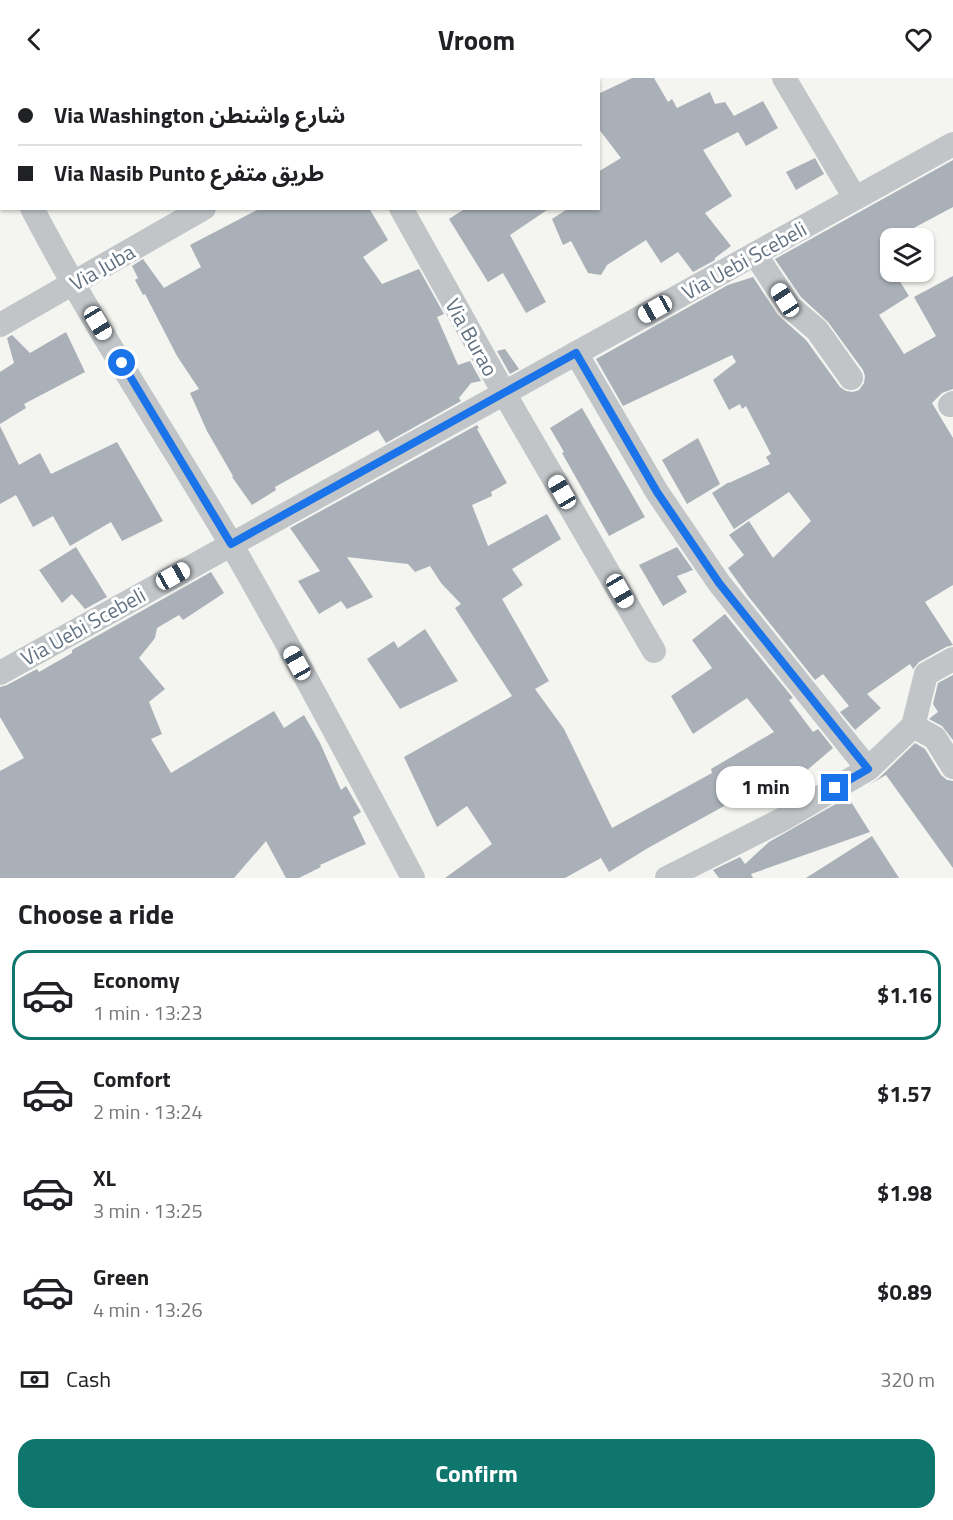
<!DOCTYPE html>
<meta charset="utf-8">
<style>
:root{--surface:#fff;--page:#f2f2f2;--text:#202124;--muted:#757577;--line:#e0e0e0;--accent:#0f766e}
body{margin:0;font-family:"Titillium Web","Noto Sans Arabic",sans-serif;background:var(--page);color:var(--text);height:100vh;display:flex;flex-direction:column;font-size:22px;white-space:nowrap}
*{box-sizing:border-box;margin:0}
p{font-size:20px;color:var(--muted)}
.icon{flex:none;width:33px;height:33px;fill:none;stroke:currentColor;stroke-width:2;stroke-linecap:round;stroke-linejoin:round}
.map{position:relative;height:800px;overflow:hidden}
.details{display:flex;flex-direction:column;background:var(--surface);flex:1}
.details>*{flex:none}
.banner{position:absolute;left:0px;top:0px;width:600px;height:132px;box-shadow:0 2px 4px #0004;display:grid;align-content:center;height:132px;padding:0 18px;background:var(--surface)}
.fabs{position:absolute;left:880px;top:150px;display:grid;gap:12px}
.fabs a{display:grid;place-items:center;width:54px;height:54px;border-radius:12px;background:var(--surface);box-shadow:0 2px 4px #0004;font-size:30px}
.end{position:absolute;width:27px;height:27px;margin:-14px;border:8px solid #1a73e8;background:#fff;box-shadow:0 0 0 3px #fff}
.from{border-radius:50%}
.bubble{position:absolute;height:42px;border-radius:18px;background:var(--surface);box-shadow:0 2px 4px #0004;font-size:20px;font-weight:700;line-height:42px;text-align:center}
.car{position:absolute;width:18px;height:36px;margin:-18px -9px;border-radius:8px;box-shadow:0 0 4px 2px #0007;background:linear-gradient(#fff 24%,#345 0 40%,#fff 0 76%,#345 0 86%,#fff 0)}
.banner b{display:flex;align-items:center;gap:21px;height:57px;font-size:22px}
.banner b+b{border-top:2px solid var(--line)}
.banner i{width:15px;height:15px;background:var(--text)}
ul{padding:0;list-style:none}
li{display:flex;align-items:center;gap:18px;height:90px;margin:0 12px 9px;padding:0 6px;border:3px solid transparent;border-radius:18px}
li div{flex:1}
li b{display:block;font-size:22px}
li em{font-style:normal;font-weight:700}
li.current{border-color:var(--accent)}
li>.icon{width:54px;height:54px;stroke-width:1.5}
h2{padding:0 18px;font-size:27px;line-height:72px}
.pay{display:flex;align-items:center;gap:15px;height:66px;padding:0 18px;font-size:22px}
.pay p{margin-inline-start:auto}
.button{display:flex;gap:12px;margin-top:auto;padding:12px 18px}
.button a{flex:1;height:69px;border-radius:18px;background:var(--accent);color:#fff;font-size:24px;font-weight:700;line-height:69px;text-align:center}
header{display:flex;justify-content:space-between;align-items:center;height:78px;padding:0 18px;background:var(--surface);font-size:27px;font-weight:700}
.map>svg:first-child{display:block}
.building{fill:#a9b0b7}
.lines{fill:none;stroke-linecap:round;stroke-linejoin:round}
.minor{stroke:#c1c5c8;stroke-width:24}
.route{stroke:#1a73e8;stroke-width:8}
.labels{text-anchor:middle;dominant-baseline:central;stroke-width:6;stroke-linejoin:round;paint-order:stroke}
.street-label{font-size:21px;fill:#627282;stroke:#fff}
</style>
<header><svg class="icon" aria-label="back" viewBox="0 0 24 24"><path d="M15 5l-7 7 7 7"/></svg>Vroom<svg class="icon" aria-label="heart" viewBox="0 0 24 24"><path d="M12 20l-8-8c-3-5 5-10 8-4 3-6 11-1 8 4z"/></svg></header>
<div class="map">
<svg width="953" height="800" viewBox="0 0 953 800">
<rect width="100%" height="100%" fill="#f4f4f0"/>
<!-- building -->
<g class="building">
<polygon points="632,0 654,0 668,24 672,21 677,30 710,14 715,26 725,24 734,38 763,23 778,50 746,68 738,54 703,72 732,118 705,135 731,168 715,180 715,182 693,194 678,174 661,185 646,162 607,187 601,197 588,195 571,163 563,167 552,141 569,130 598,130 598,94 621,80 598,50 598,16"/>
<polygon points="815,80 824,96 796,112 786,94"/>
<polygon points="953,82 953,129 895,160 891,160 891,194 894,194 909,218 879,237 904,276 936,258 914,219 953,198 953,311 942,315 932,325 953,360 953,507 925,524 953,567 946,569 919,584 913,591 910,586 867,616 881,630 855,652 840,634 849,628 823,596 815,602 748,518 728,490 744,477 729,457 749,443 773,480 811,443 789,414 734,451 712,415 729,404 729,405 770,386 766,379 771,376 746,328 742,331 740,326 729,332 713,302 736,284 732,277 623,328 596,281 728,207 753,199 778,237 806,262 840,309 846,313 853,314 859,312 864,305 865,298 863,292 828,244 801,219 775,181"/>
<polygon points="261,130 369,130 388,162 363,179 382,206 419,191 444,236 437,239 458,287 470,283 481,303 471,305 459,320 461,323 386,365 378,352 275,409 276,412 252,427 232,399 233,398 207,353 190,315 199,311 177,278 145,216 143,217 135,202 138,200 132,188 143,181 164,210 201,189 190,167"/>
<polygon points="466,130 550,130 510,157 546,224 526,235 503,195 488,204 449,141"/>
<polygon points="66,254 85,294 24,326 26,330 0,346 0,294 14,285 7,260 12,257 30,275"/>
<polygon points="505,271 519,291 510,296 497,273"/>
<polygon points="582,330 645,439 609,458 562,375 564,374 550,350"/>
<polygon points="477,347 479,350 477,351 507,405 491,414 492,418 472,427 488,468 547,436 561,461 512,491 523,507 502,521 549,603 535,611 564,651 612,750 712,695 711,691 774,654 747,620 693,656 671,618 712,590 692,562 725,536 793,620 789,622 813,654 818,651 833,670 792,705 799,715 773,730 755,711 648,770 609,794 601,780 565,800 445,800 492,766 467,728 437,749 404,679 512,618 455,530 461,526 441,505 430,488 415,494 408,486 347,479 373,519 347,531 341,523 319,536 298,503 320,493 290,450"/>
<polygon points="0,348 19,387 40,375 51,396 117,364 163,443 122,463 111,444 70,468 53,438 33,449 16,417 0,426"/>
<polygon points="698,360 720,406 687,426 662,382"/>
<polygon points="76,469 107,519 85,531 72,516 62,525 39,492"/>
<polygon points="677,469 693,492 677,498 687,514 663,528 639,487"/>
<polygon points="211,494 224,515 183,542 179,537 157,550 155,560 139,580 165,611 149,624 162,656 151,661 171,695 274,633 284,650 304,637 320,665 341,712 346,708 361,734 353,739 366,766 320,787 321,789 299,800 286,800 266,763 234,800 0,800 0,693 24,680 0,639 0,609 7,607 37,591 39,594 72,575 72,572"/>
<polygon points="425,551 458,603 400,631 367,581 394,563 398,570"/>
<polygon points="953,597 953,662 942,648 929,641 938,634 933,626 938,605"/>
<polygon points="915,665 925,671 941,697 947,702 953,703 953,790 886,697 869,707 878,701"/>
<polygon points="848,719 870,754 751,796 753,800 719,800 713,792 740,779 745,786 769,764"/>
<polygon points="872,758 899,800 806,800"/>
</g>
<g class="lines">
<!-- minor -->
<g class="minor">
<polyline points="328,0 329,2"/>
<polyline points="784,0 855,120"/>
<polyline points="431,2 433,0"/>
<polyline points="0,69 2,72"/>
<path d="M32 130C92 246 165 354 231 466 294 575 354 688 413 800"/>
<polyline points="401,130 504,315 654,573"/>
<polyline points="755,176 790,229 817,252 851,300"/>
<polyline points="0,247 204,130"/>
<polyline points="576,275 657,414 719,505 868,691"/>
<polyline points="950,327 953,325"/>
<polyline points="0,595 953,66"/>
<polyline points="913,648 935,660 953,689"/>
<polyline points="667,800 785,740 868,691 913,648 926,596 953,581"/>
</g>
</g>
<g class="lines">
<!-- route -->
<polyline class="route" points="122,285 231,466 576,275 657,414 719,505 868,691 835,710"/>
</g>
<g class="labels">
<!-- street labels -->
<g class="street-label">
<text transform="translate(744 182) rotate(-29)">Via Uebi Scebeli</text>
<text transform="translate(102 189) rotate(-30)">Via Juba</text>
<text transform="translate(472 259) rotate(61)">Via Burao</text>
<text transform="translate(83 548) rotate(-29)">Via Uebi Scebeli</text>
</g>
</g>
</svg>
<div class="fabs">
<a><svg class="icon" aria-label="layers" viewBox="0 0 24 24"><path d="M12 4l9 5-9 5-9-5zM3 14l9 5 9-5"/></svg></a>
</div>
<i class="end from" style="left:122px;top:285px"></i>
<i class="end" style="left:835px;top:710px"></i>
<div class="bubble" style="left:716px;top:688px;width:99px">1 min</div>
<i class="car" style="left:785px;top:222px;rotate:327deg"></i>
<i class="car" style="left:655px;top:231px;rotate:241deg"></i>
<i class="car" style="left:98px;top:245px;rotate:149deg"></i>
<i class="car" style="left:562px;top:414px;rotate:330deg"></i>
<i class="car" style="left:173px;top:498px;rotate:61deg"></i>
<i class="car" style="left:620px;top:513px;rotate:150deg"></i>
<i class="car" style="left:297px;top:585px;rotate:331deg"></i>
<div class="banner">
<b><i class="from"></i>Via Washington شارع واشنطن</b>
<b><i></i>Via Nasib Punto طريق متفرع</b>
</div>
</div>
<section class="details">
<h2>Choose a ride</h2>
<ul>
<li class="current"><svg class="icon" aria-label="car" viewBox="0 0 24 24"><path d="M5 17H2v-5l4-1 3-4h7l3 4 3 1v5h-3M9 17h6M6 11h13"/><circle cx="7" cy="17" r="2"/><circle cx="17" cy="17" r="2"/></svg><div><b>Economy</b><p>1 min · 13:23</p></div><em>$1.16</em></li>
<li><svg class="icon" aria-label="car" viewBox="0 0 24 24"><path d="M5 17H2v-5l4-1 3-4h7l3 4 3 1v5h-3M9 17h6M6 11h13"/><circle cx="7" cy="17" r="2"/><circle cx="17" cy="17" r="2"/></svg><div><b>Comfort</b><p>2 min · 13:24</p></div><em>$1.57</em></li>
<li><svg class="icon" aria-label="car" viewBox="0 0 24 24"><path d="M5 17H2v-5l4-1 3-4h7l3 4 3 1v5h-3M9 17h6M6 11h13"/><circle cx="7" cy="17" r="2"/><circle cx="17" cy="17" r="2"/></svg><div><b>XL</b><p>3 min · 13:25</p></div><em>$1.98</em></li>
<li><svg class="icon" aria-label="car" viewBox="0 0 24 24"><path d="M5 17H2v-5l4-1 3-4h7l3 4 3 1v5h-3M9 17h6M6 11h13"/><circle cx="7" cy="17" r="2"/><circle cx="17" cy="17" r="2"/></svg><div><b>Green</b><p>4 min · 13:26</p></div><em>$0.89</em></li>
</ul>
<div class="pay"><svg class="icon" aria-label="cash" viewBox="0 0 24 24"><path d="M3 7h18v10H3z"/><circle cx="12" cy="12" r="2"/></svg>Cash<p>320 m</p></div>
<div class="button"><a>Confirm</a></div>
</section>
